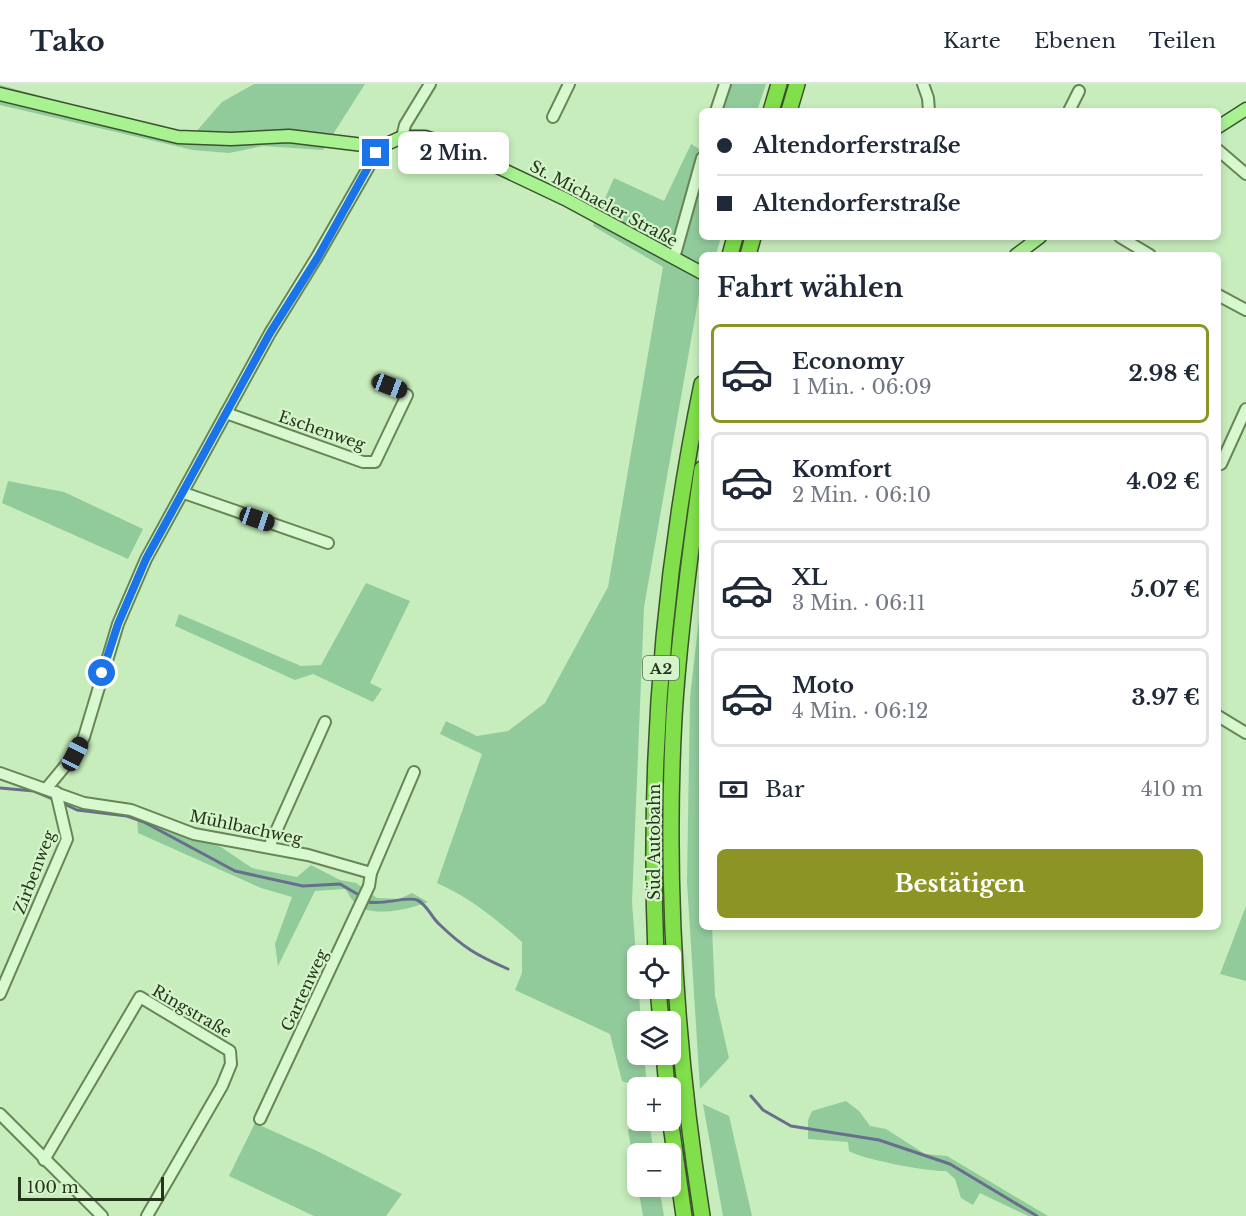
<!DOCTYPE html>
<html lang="de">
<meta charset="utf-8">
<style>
:root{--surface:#fff;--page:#f6f6f7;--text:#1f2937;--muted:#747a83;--line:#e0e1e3;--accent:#8c9426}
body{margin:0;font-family:"Libre Baskerville",serif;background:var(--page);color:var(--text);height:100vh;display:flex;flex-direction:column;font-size:22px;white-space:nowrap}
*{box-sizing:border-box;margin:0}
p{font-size:20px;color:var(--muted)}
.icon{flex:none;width:33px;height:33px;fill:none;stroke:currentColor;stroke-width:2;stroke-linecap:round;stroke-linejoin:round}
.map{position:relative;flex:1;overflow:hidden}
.drawer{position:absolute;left:699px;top:168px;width:522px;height:678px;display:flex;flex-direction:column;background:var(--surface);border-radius:9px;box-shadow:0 3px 9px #0003}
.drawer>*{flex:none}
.top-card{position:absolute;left:699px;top:24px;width:522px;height:132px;border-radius:9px;box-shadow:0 3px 9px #0003;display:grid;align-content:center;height:132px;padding:0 18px;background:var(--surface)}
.fabs{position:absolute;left:627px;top:861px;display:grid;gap:12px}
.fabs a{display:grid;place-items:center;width:54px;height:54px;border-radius:9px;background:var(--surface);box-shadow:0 3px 9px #0003;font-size:30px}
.scale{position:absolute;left:18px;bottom:15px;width:146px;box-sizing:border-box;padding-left:6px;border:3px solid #26341b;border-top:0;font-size:16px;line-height:21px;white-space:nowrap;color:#26341b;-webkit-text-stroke:4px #d4f5cb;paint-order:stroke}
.end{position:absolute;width:27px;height:27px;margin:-14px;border:8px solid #1a73e8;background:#fff;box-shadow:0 0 0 3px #fff}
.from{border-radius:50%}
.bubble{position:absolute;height:42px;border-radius:9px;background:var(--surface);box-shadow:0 3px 9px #0003;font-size:20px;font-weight:700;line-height:42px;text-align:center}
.car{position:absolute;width:18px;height:36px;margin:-18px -9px;border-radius:8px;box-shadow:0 0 4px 2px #0007;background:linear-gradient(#222 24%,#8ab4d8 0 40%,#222 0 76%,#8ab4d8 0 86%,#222 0)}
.top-card b{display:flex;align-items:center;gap:21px;height:57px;font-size:22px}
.top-card b+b{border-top:2px solid var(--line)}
.top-card i{width:15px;height:15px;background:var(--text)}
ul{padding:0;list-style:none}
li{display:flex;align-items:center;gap:18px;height:99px;margin:0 12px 9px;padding:0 6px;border:3px solid var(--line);border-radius:9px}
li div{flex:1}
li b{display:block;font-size:22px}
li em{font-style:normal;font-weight:700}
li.on{border-color:var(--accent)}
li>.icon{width:54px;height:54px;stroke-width:1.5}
h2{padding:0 18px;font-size:27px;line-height:72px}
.pay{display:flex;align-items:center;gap:15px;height:66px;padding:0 18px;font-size:22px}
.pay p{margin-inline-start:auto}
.primary-button{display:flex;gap:12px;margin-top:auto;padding:12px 18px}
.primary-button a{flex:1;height:69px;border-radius:9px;background:var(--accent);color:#fff;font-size:24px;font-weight:700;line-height:69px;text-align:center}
header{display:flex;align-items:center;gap:36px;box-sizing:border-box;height:84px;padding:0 30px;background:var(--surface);border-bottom:2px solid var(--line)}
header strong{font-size:28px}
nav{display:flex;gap:33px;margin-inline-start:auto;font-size:21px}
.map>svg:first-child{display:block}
.green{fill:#91cb9c}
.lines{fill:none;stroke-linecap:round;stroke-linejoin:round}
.stream{stroke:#686e8c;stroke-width:3}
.minor-casing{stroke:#688556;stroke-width:14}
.major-casing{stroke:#3c522b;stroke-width:15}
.highway-casing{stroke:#3c522b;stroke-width:18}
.minor{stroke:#d8f9cf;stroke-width:10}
.major{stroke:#a8f292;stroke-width:12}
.highway{stroke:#80df4a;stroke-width:15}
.route{stroke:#1a73e8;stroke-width:8}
.labels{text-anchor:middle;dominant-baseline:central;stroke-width:4.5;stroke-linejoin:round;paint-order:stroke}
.shield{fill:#d4f5cb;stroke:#5a6e50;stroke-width:1.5}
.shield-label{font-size:15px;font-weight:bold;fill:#26341b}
.street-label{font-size:16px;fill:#26341b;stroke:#d4f5cb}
</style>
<header>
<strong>Tako</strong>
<nav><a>Karte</a><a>Ebenen</a><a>Teilen</a></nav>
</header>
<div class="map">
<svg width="1246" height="1132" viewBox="0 0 1246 1132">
<rect width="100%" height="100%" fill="#c7edbc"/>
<!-- green -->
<g class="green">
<polygon points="254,0 365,0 323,66 263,62 229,69 193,66 0,21 0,1 170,47 194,50 222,18"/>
<polygon points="730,0 766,0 757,27 721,27"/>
<path d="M691 60 702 67V153H721L716 171H702V194L644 523 632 818 641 937 638 938V970L644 971 647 1003H638L622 997 610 950 515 906 522 889V858C496 835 469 813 437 799L482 670 440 650 446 637 477 652 508 647 545 619 608 503 663 183 593 142 614 94 664 117Z"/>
<polygon points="8,397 64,408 143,445 128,475 2,419"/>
<polygon points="366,499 410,517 370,599 382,605 373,618 313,590 295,596 175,542 179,530 301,582 321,581"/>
<polygon points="702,509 702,843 712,843 715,912 729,974 700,1005 687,798 690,613"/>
<path d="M137 733 221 763 252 784 297 793 311 781 340 796 356 799 377 814 399 815 412 809 428 818C411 825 372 834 357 821 352 817 349 810 345 805L315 807 278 882 275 860 292 813 261 804 138 749Z"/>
<polygon points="1246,822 1246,897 1220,890"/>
<path d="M846 1017 859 1027 870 1042 886 1045 925 1070 947 1072 1048 1132H1028L980 1109 973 1121 961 1114 955 1095 946 1087C929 1088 861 1075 849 1067L848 1058 808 1055V1036L812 1027Z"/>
<polygon points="703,1020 729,1032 752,1132 723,1132"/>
<polygon points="638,1036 649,1037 654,1069 638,1070 637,1100 628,1046"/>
<polygon points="255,1039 317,1067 402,1110 386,1132 314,1132 229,1092"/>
<polygon points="638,1103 659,1103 664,1132 643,1132"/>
</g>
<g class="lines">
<!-- stream -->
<g class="stream">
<polyline points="0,704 34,707 53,715"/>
<polyline points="62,719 77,726 127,732 144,738 235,787 303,802 340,800 359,811"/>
<path d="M368 818C384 821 408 812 417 816 427 820 431 833 439 840 464 864 476 871 508 885"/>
<polyline points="751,1012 763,1026 791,1042 879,1056 950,1080 1037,1132"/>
</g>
<!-- minor casing -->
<g class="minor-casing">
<g id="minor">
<polyline points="923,0 928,14 929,27"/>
<polyline points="716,27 725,0"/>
<polyline points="1069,27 1079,7"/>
<polyline points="553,33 569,0"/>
<polyline points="402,53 405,41 430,0"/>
<polyline points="1218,66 1246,90"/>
<polyline points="1120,153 1150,171"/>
<polyline points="674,174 702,74"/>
<polyline points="1218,211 1246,226"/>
<polyline points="226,329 363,378 375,378 407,311 378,298"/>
<polyline points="1221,380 1246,325"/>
<polyline points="184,409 328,459"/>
<polyline points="1218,632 1246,649"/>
<polyline points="0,689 84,719 131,726 194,750 308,771 371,789"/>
<polyline points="46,705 75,670 84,653 118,540 146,475 270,249 317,173 380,63"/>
<polyline points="269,763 325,638"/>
<polyline points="0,910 67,755 56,708"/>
<polyline points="0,1030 102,1132"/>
<polyline points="260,1035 369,802 371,789 414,688"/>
<polyline points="44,1076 140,913 230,967 231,980 222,1002 147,1132"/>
</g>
</g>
<!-- major casing -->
<g class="major-casing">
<g id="major">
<polyline points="0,10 178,53 231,55 289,52 380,63 402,53 425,53 453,62 565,115 702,189"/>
<polyline points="1218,43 1246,25"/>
<polyline points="1016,171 1040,153"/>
</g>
</g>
<!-- highway casing -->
<g class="highway-casing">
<g id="highway">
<polyline points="771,27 779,0"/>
<polyline points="789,27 797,0"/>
<polyline points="730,171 735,153"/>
<polyline points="748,171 753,153"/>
<path d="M656 872C648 679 663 488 702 300"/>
<polyline points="658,904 661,938"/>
<polyline points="664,970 667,1004"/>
<polyline points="670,1034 684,1132"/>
<path d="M702 1132C676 967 665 800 674 633 679 550 690 468 702 385"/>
</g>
</g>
<!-- minor -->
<use href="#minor" class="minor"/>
<!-- major -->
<use href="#major" class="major"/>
<!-- highway -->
<use href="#highway" class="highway"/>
</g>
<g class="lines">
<!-- route -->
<polyline class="route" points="102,589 118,540 146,475 270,249 318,173 376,69"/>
</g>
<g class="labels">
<!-- shield labels -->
<rect class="shield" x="643" y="572" width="36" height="24" rx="4.5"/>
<g class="shield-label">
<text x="661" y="584">A2</text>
</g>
<!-- street labels -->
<g class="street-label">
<text transform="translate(604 119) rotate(28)">St. Michaeler Straße</text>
<text transform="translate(322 346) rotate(19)">Eschenweg</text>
<text transform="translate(246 743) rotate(12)">Mühlbachweg</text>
<text transform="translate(654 758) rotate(-90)">Süd Autobahn</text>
<text transform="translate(34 788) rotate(-69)">Zirbenweg</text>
<text transform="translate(304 906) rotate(-65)">Gartenweg</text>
<text transform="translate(192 927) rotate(30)">Ringstraße</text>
</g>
</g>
</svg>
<div class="fabs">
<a><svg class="icon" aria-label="locate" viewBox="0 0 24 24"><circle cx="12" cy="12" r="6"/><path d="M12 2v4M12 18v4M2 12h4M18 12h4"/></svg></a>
<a><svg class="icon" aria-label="layers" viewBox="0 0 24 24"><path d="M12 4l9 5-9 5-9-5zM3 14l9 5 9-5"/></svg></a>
<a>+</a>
<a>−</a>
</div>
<div class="scale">100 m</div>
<i class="end from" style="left:102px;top:589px"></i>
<i class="end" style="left:376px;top:69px"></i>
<div class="bubble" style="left:398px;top:48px;width:111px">2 Min.</div>
<i class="car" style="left:390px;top:302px;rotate:111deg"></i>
<i class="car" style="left:257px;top:435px;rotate:109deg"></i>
<i class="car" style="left:75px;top:670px;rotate:27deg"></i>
<div class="top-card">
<b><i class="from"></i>Altendorferstraße</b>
<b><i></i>Altendorferstraße</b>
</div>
<section class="drawer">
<h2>Fahrt wählen</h2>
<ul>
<li class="on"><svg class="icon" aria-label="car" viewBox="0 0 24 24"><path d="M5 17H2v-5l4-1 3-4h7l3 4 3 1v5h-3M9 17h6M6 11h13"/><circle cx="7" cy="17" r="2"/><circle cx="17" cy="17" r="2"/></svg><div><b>Economy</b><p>1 Min. · 06:09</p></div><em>2.98 €</em></li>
<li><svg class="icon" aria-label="car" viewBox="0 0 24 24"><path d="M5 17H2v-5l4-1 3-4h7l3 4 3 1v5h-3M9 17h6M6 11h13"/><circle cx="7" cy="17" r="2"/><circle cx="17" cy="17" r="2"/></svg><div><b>Komfort</b><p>2 Min. · 06:10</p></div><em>4.02 €</em></li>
<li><svg class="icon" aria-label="car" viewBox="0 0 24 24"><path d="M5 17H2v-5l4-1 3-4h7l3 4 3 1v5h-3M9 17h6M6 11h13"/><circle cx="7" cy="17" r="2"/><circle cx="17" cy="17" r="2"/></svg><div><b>XL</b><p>3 Min. · 06:11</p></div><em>5.07 €</em></li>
<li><svg class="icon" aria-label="car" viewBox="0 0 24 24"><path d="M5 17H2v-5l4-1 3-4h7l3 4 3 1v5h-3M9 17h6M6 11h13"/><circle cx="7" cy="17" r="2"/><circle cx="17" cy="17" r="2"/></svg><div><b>Moto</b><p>4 Min. · 06:12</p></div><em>3.97 €</em></li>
</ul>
<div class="pay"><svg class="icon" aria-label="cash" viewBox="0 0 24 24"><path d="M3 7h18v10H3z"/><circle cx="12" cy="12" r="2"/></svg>Bar<p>410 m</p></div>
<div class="primary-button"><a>Bestätigen</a></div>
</section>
</div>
